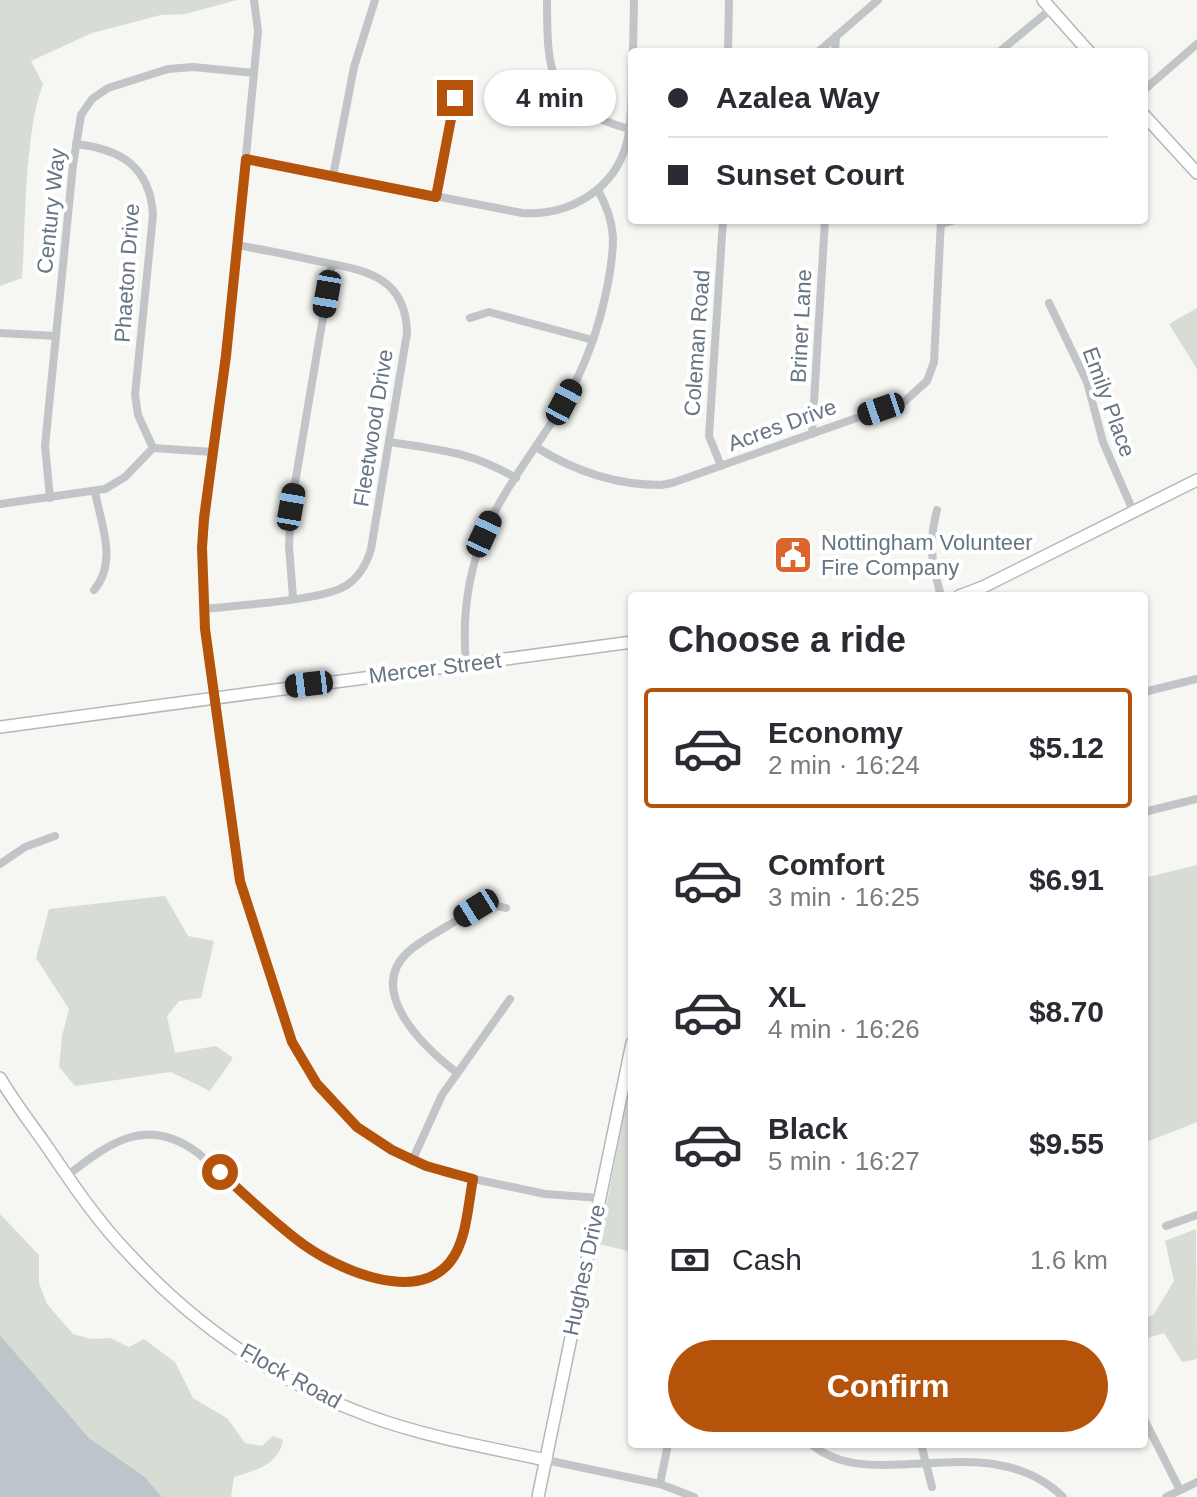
<!DOCTYPE html>
<meta charset="utf-8">
<style>
:root{--surface:#fff;--page:#f2f2f3;--text:#2b2b33;--muted:#7c7c81;--line:#e1e1e2;--accent:#b45309}
body{margin:0;font-family:Arial,sans-serif;background:var(--page);color:var(--text);height:100vh;display:flex;flex-direction:column;font-size:30px;white-space:nowrap}
*{box-sizing:border-box;margin:0}
p{font-size:26px;color:var(--muted)}
.icon{flex:none;width:44px;height:44px;fill:none;stroke:currentColor;stroke-width:2;stroke-linecap:round;stroke-linejoin:round}
.map{position:relative;flex:1;overflow:hidden}
.details{position:absolute;left:628px;top:592px;width:520px;height:856px;display:flex;flex-direction:column;background:var(--surface);border-radius:8px;box-shadow:0 2px 6px #0004}
.details>*{flex:none}
.hud{position:absolute;left:628px;top:48px;width:520px;height:176px;border-radius:8px;box-shadow:0 2px 6px #0004;display:grid;align-content:center;height:176px;padding:0 40px;background:var(--surface)}
.end{position:absolute;width:36px;height:36px;margin:-18px;border:10px solid #b45309;background:#fff;box-shadow:0 0 0 4px #fff}
.from{border-radius:50%}
.bubble{position:absolute;height:56px;border-radius:28px;background:var(--surface);box-shadow:0 2px 6px #0004;font-size:26px;font-weight:700;line-height:56px;text-align:center}
.car{position:absolute;width:24px;height:48px;margin:-24px -12px;border-radius:10px;box-shadow:0 0 6px 2px #0007;background:linear-gradient(#222 24%,#8ab4d8 0 40%,#222 0 76%,#8ab4d8 0 86%,#222 0)}
.hud b{display:flex;align-items:center;gap:28px;height:76px;font-size:30px}
.hud b+b{border-top:2px solid var(--line)}
.hud i{width:20px;height:20px;background:var(--text)}
ul{padding:0;list-style:none}
li{display:flex;align-items:center;gap:24px;height:120px;margin:0 16px 12px;padding:0 24px;border:4px solid transparent;border-radius:8px}
li div{flex:1}
li b{display:block;font-size:30px}
li em{font-style:normal;font-weight:700}
li.selected{border-color:var(--accent)}
li>.icon{width:72px;height:72px;stroke-width:1.5}
h2{padding:0 40px;font-size:36px;line-height:96px}
.pay{display:flex;align-items:center;gap:20px;height:88px;padding:0 40px;font-size:30px}
.pay p{margin-inline-start:auto}
.primary-button{display:flex;gap:16px;margin-top:auto;padding:16px 40px}
.primary-button a{flex:1;height:92px;border-radius:48px;background:var(--accent);color:#fff;font-size:32px;font-weight:700;line-height:92px;text-align:center}
.map>svg:first-child{display:block}
.green{fill:#d7ddd4}
.water{fill:#bbc5ca}
.lines{fill:none;stroke-linecap:round;stroke-linejoin:round}
.secondary-casing{stroke:#b4b8bd;stroke-width:14}
.street{stroke:#c1c5c8;stroke-width:8}
.secondary{stroke:#fff;stroke-width:11}
.route{stroke:#b45309;stroke-width:10}
.labels{text-anchor:middle;dominant-baseline:central;stroke-width:8;stroke-linejoin:round;paint-order:stroke}
.street-label{font-size:22px;fill:#667483;stroke:#fff}
.poi-label{font-size:22px;fill:#667483;stroke:#fff;text-anchor:start}
</style>
<div class="map">
<svg width="1197" height="1497" viewBox="0 0 1197 1497">
<rect width="100%" height="100%" fill="#f6f6f3"/>
<!-- green -->
<g class="green">
<path d="M0 0H237L185 14 161 15 92 33 31 61 43 84C24 135 26 221 22 278L0 286Z"/>
<polygon points="1197,308 1197,369 1169,324"/>
<polygon points="1197,865 1197,1122 1144,1143 1144,878"/>
<polygon points="165,896 188,936 214,941 201,998 179,1001 167,1016 175,1053 216,1046 233,1058 210,1091 171,1072 75,1086 59,1067 62,1036 69,1009 36,958 49,909"/>
<polygon points="632,1072 632,1252 599,1244"/>
<path d="M0 1214 39 1255V1283L47 1304 73 1334 91 1339 110 1338 129 1347 144 1339 175 1362 193 1398 227 1418 245 1443 262 1446 273 1436 283 1440C279 1465 256 1470 234 1477L231 1497H162L145 1477 89 1438 0 1335Z"/>
<polygon points="1196,1229 1197,1359 1182,1362 1164,1333 1144,1339 1144,1320 1154,1314 1174,1281 1165,1241"/>
</g>
<!-- water -->
<polygon class="water" points="0,1335 89,1438 145,1477 162,1497 0,1497"/>
<g class="lines">
<!-- secondary casing -->
<g class="secondary-casing">
<g id="secondary">
<polyline points="1043,0 1089,52"/>
<polyline points="1144,115 1197,173"/>
<polyline points="959,596 983,587 1197,480"/>
<polyline points="0,727 632,642"/>
<path d="M0 1078C14 1102 32 1125 48 1148 73 1185 98 1222 129 1254 195 1326 277 1382 369 1416 426 1437 486 1447 546 1460"/>
<polyline points="538,1497 632,1043"/>
</g>
</g>
<!-- street -->
<g class="street">
<polyline points="254,0 258,31 235,271 202,548 205,629 240,881 292,1042 317,1084 357,1127 392,1150 446,1173 545,1194 600,1198"/>
<path d="M547 0C547 76 549 106 629 129"/>
<polyline points="633,52 634,0"/>
<polyline points="728,52 729,0"/>
<polyline points="818,52 878,0"/>
<polyline points="835,52 836,36"/>
<polyline points="999,52 1051,9"/>
<polyline points="1144,90 1197,44"/>
<path d="M76 144C120 149 150 166 153 215L135 395 138 415 153 448"/>
<path d="M246 159 522 213C569 216 615 190 627 142 633 118 631 91 632 66"/>
<polyline points="333,176 354,67 375,0"/>
<polyline points="436,197 455,98 451,81"/>
<polyline points="941,224 955,220"/>
<polyline points="1049,303 1087,382 1103,442 1134,513"/>
<polyline points="470,318 489,312 593,340"/>
<polyline points="0,333 56,336"/>
<polyline points="812,434 825,220"/>
<path d="M389 442C440 450 469 451 516 478"/>
<path d="M536 447C574 471 615 485 661 485L672 483 905 401 927 381 934 362 941 220"/>
<polyline points="721,466 709,436 723,220"/>
<polyline points="50,498 45,446 73,165 81,115 92,99 108,88 168,69 193,67 254,73"/>
<polyline points="0,504 105,489 125,477 153,448 213,452"/>
<path d="M937 510C928 544 932 563 941 596"/>
<path d="M94 590C118 562 101 524 95 492"/>
<polyline points="293,598 289,546 291,507 332,264"/>
<path d="M204 609C235 605 324 601 347 585 360 576 367 563 371 549L407 333C406 275 363 270 317 261 290 255 264 250 237 245"/>
<path d="M466 663C462 618 467 575 485 532 505 486 538 446 564 403 586 366 600 325 608 283 615 244 617 225 598 190"/>
<polyline points="1144,692 1197,679"/>
<polyline points="1144,812 1197,799"/>
<polyline points="0,864 25,847 55,836"/>
<path d="M456 1072C425 1048 365 992 408 952 420 941 436 933 449 925 468 914 483 901 506 908"/>
<polyline points="412,1161 442,1095 510,999"/>
<path d="M67 1176C110 1142 147 1115 198 1153 255 1204 311 1266 389 1280 412 1284 435 1281 450 1261 467 1241 468 1204 473 1179"/>
<polyline points="1166,1226 1197,1215"/>
<polyline points="1144,1419 1180,1490"/>
<path d="M811 1444C872 1497 989 1424 1063 1497"/>
<polyline points="921,1444 932,1487"/>
<polyline points="546,1460 660,1484 694,1497"/>
<polyline points="660,1484 668,1444"/>
<polyline points="1166,1497 1197,1482"/>
</g>
<!-- secondary -->
<use href="#secondary" class="secondary"/>
</g>
<g class="lines">
<!-- route -->
<path class="route" d="M220 1172C247 1197 274 1223 304 1245 339 1270 416 1304 450 1262 467 1241 468 1204 473 1179L426 1166 392 1150 357 1127 317 1084 292 1042 240 881 205 629 202 548 204 518 226 356 246 159 436 197 455 98"/>
</g>
<!-- icons -->
<defs>
<g id="civic-square" transform="scale(2)"><rect x="-9" y="-9" width="18" height="18" rx="4" fill="#dd642c" stroke="#fff"/><path d="M-.6-6.5H3V-4.5H.6V-3L4-1V1h2V6H-6V1h2V-1L-.6-3ZM-1.2 2.5V6h2.4V2.5Z" fill="#fff"/></g>
</defs>
<g fill-rule="evenodd">
<use href="#civic-square" x="793" y="555"/>
</g>
<g class="labels">
<!-- street labels -->
<g class="street-label">
<text transform="translate(51 211) rotate(-84)">Century Way</text>
<text transform="translate(127 273) rotate(-86)">Phaeton Drive</text>
<text transform="translate(801 326) rotate(-87)">Briner Lane</text>
<text transform="translate(697 343) rotate(-86)">Coleman Road</text>
<text transform="translate(1109 402) rotate(70)">Emily Place</text>
<text transform="translate(782 425) rotate(-20)">Acres Drive</text>
<text transform="translate(373 428) rotate(-81)">Fleetwood Drive</text>
<text transform="translate(435 668) rotate(-7)">Mercer Street</text>
<text transform="translate(584 1270) rotate(-78)">Hughes Drive</text>
<text transform="translate(291 1376) rotate(29)">Flock Road</text>
</g>
<!-- poi labels -->
<g class="poi-label">
<text x="821" y="542">Nottingham Volunteer<tspan x="821" dy="25">Fire Company</tspan></text>
</g>
</g>
</svg>
<i class="end from" style="left:220px;top:1172px"></i>
<i class="end" style="left:455px;top:98px"></i>
<div class="bubble" style="left:484px;top:70px;width:132px">4 min</div>
<i class="car" style="left:327px;top:294px;rotate:190deg"></i>
<i class="car" style="left:564px;top:402px;rotate:28deg"></i>
<i class="car" style="left:881px;top:409px;rotate:251deg"></i>
<i class="car" style="left:291px;top:507px;rotate:10deg"></i>
<i class="car" style="left:484px;top:534px;rotate:25deg"></i>
<i class="car" style="left:309px;top:684px;rotate:263deg"></i>
<i class="car" style="left:476px;top:908px;rotate:238deg"></i>
<div class="hud">
<b><i class="from"></i>Azalea Way</b>
<b><i></i>Sunset Court</b>
</div>
<section class="details">
<h2>Choose a ride</h2>
<ul>
<li class="selected"><svg class="icon" aria-label="car" viewBox="0 0 24 24"><path d="M5 17H2v-5l4-1 3-4h7l3 4 3 1v5h-3M9 17h6M6 11h13"/><circle cx="7" cy="17" r="2"/><circle cx="17" cy="17" r="2"/></svg><div><b>Economy</b><p>2 min · 16:24</p></div><em>$5.12</em></li>
<li><svg class="icon" aria-label="car" viewBox="0 0 24 24"><path d="M5 17H2v-5l4-1 3-4h7l3 4 3 1v5h-3M9 17h6M6 11h13"/><circle cx="7" cy="17" r="2"/><circle cx="17" cy="17" r="2"/></svg><div><b>Comfort</b><p>3 min · 16:25</p></div><em>$6.91</em></li>
<li><svg class="icon" aria-label="car" viewBox="0 0 24 24"><path d="M5 17H2v-5l4-1 3-4h7l3 4 3 1v5h-3M9 17h6M6 11h13"/><circle cx="7" cy="17" r="2"/><circle cx="17" cy="17" r="2"/></svg><div><b>XL</b><p>4 min · 16:26</p></div><em>$8.70</em></li>
<li><svg class="icon" aria-label="car" viewBox="0 0 24 24"><path d="M5 17H2v-5l4-1 3-4h7l3 4 3 1v5h-3M9 17h6M6 11h13"/><circle cx="7" cy="17" r="2"/><circle cx="17" cy="17" r="2"/></svg><div><b>Black</b><p>5 min · 16:27</p></div><em>$9.55</em></li>
</ul>
<div class="pay"><svg class="icon" aria-label="cash" viewBox="0 0 24 24"><path d="M3 7h18v10H3z"/><circle cx="12" cy="12" r="2"/></svg>Cash<p>1.6 km</p></div>
<div class="primary-button"><a>Confirm</a></div>
</section>
</div>
